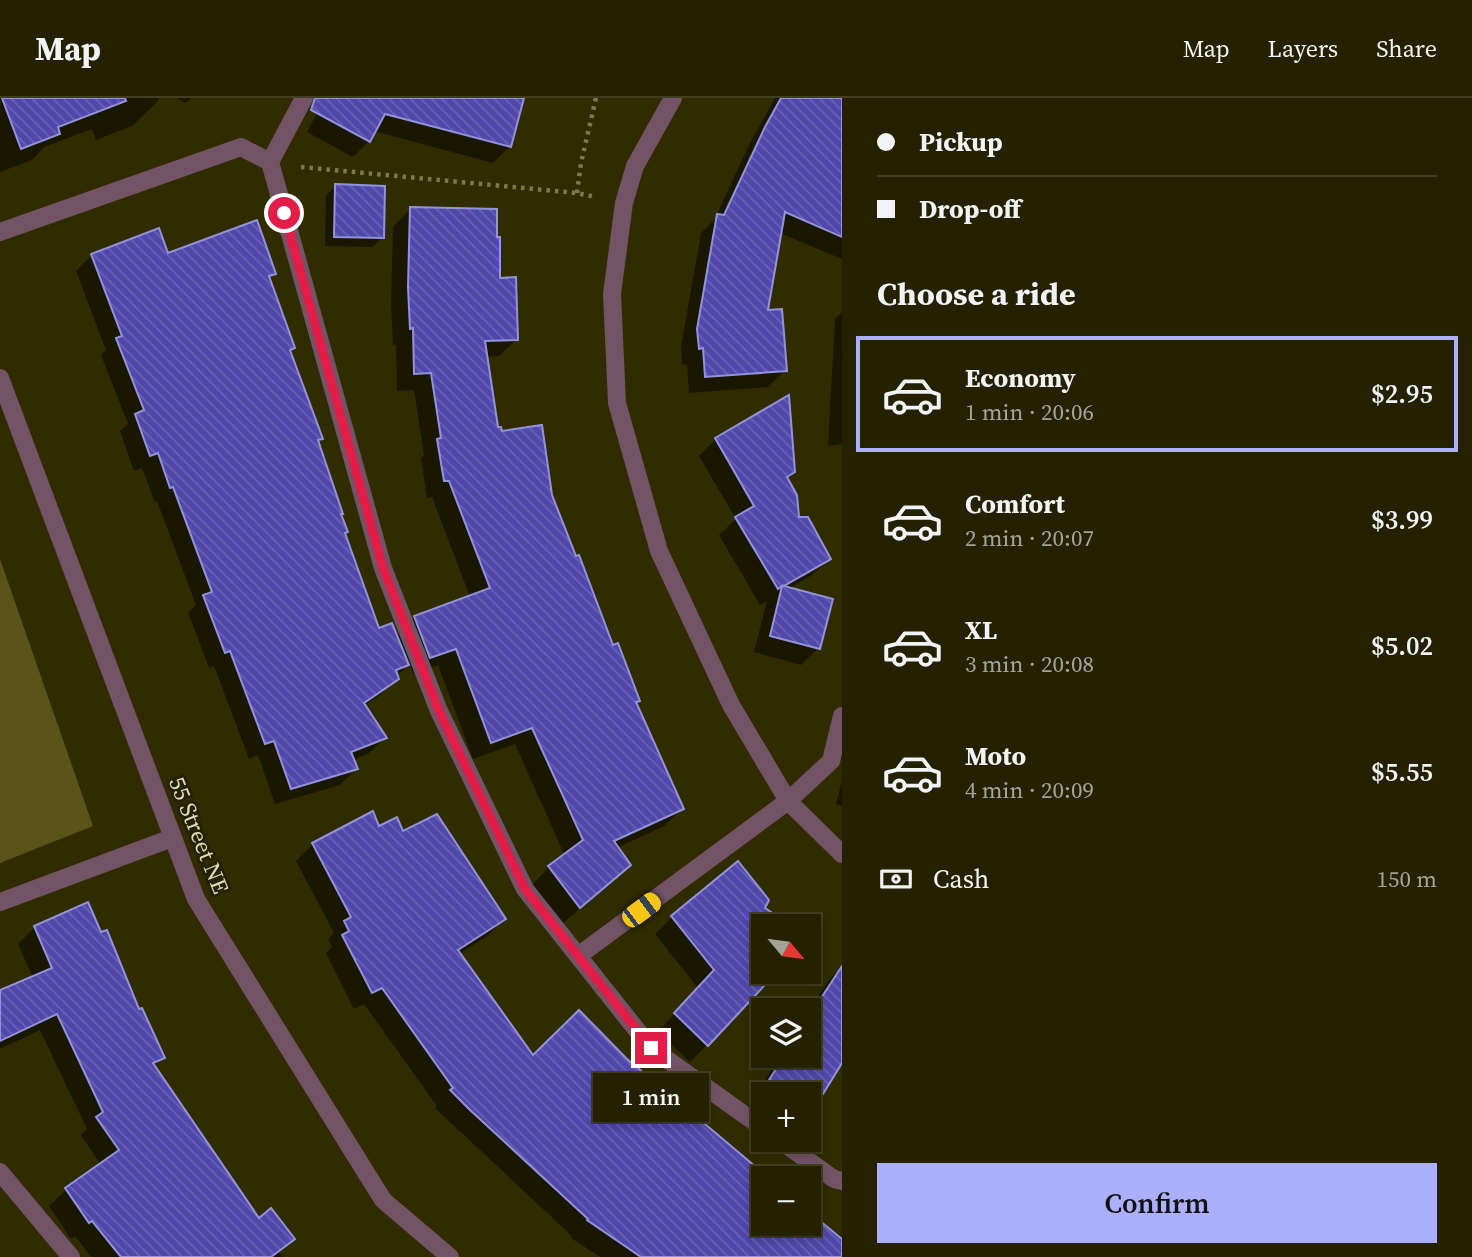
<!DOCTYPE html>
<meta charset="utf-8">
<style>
:root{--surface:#252000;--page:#312d0f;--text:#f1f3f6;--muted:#a3a399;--line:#423e22;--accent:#acaffb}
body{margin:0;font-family:"Source Serif 4",serif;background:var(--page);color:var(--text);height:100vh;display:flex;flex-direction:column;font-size:26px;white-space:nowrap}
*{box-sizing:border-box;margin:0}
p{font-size:23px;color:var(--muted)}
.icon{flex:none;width:38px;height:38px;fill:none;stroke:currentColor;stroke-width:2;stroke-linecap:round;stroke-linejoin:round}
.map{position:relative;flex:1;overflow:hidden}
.side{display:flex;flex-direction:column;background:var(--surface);width:630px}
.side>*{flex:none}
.guide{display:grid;align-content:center;height:154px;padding:0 35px;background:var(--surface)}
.needle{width:46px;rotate:119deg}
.tools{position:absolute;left:751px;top:816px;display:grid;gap:14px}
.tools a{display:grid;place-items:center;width:70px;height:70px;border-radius:0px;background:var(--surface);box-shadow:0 4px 10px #0003,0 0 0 2px var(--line);font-size:35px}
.end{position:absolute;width:32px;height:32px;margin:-16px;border:9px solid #e11d48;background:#fff;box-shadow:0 0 0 4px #fff}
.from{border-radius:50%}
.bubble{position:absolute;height:49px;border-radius:0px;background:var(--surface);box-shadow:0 4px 10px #0003,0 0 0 2px var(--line);font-size:23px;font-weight:600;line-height:49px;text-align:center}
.car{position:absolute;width:21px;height:42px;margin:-21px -10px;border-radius:9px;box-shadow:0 0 5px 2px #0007;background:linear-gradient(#f5c518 24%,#345 0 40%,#f5c518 0 76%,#345 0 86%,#f5c518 0)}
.guide b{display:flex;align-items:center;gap:24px;height:66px;font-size:26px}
.guide b+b{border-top:2px solid var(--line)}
.guide i{width:18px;height:18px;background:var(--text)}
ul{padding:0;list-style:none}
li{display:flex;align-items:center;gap:21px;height:116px;margin:0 14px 10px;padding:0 21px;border:4px solid transparent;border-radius:0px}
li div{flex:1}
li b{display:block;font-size:26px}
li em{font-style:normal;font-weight:600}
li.selected{border-color:var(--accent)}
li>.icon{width:63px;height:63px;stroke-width:1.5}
h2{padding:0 35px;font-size:32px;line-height:84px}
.pay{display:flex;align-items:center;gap:18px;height:77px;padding:0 35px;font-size:26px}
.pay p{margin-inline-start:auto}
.action{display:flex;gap:14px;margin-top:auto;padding:14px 35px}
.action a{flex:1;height:80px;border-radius:0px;background:var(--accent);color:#111;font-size:28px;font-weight:600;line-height:80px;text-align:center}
header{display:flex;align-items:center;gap:42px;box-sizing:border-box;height:98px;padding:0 35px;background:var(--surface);border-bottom:2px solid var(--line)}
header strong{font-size:33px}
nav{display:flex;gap:38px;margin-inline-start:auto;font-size:24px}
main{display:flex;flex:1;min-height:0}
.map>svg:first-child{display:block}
.green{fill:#5b541a}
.shadow{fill:#0007}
.building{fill:url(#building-back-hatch);stroke:#9294db;stroke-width:2}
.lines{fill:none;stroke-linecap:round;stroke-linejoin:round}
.path{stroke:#7e784f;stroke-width:4.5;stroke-dasharray:3.5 5;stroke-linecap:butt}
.service{stroke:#725466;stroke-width:18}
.minor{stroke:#725466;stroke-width:18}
.tertiary{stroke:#725466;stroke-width:18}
.route{stroke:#e11d48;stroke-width:9}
.labels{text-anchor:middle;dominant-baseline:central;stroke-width:6;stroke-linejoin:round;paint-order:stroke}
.street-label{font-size:23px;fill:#e0dcb5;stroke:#252107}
</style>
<header>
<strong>Map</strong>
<nav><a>Map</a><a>Layers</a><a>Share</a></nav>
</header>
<main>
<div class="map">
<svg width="842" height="1159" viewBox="0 0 842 1159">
<defs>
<pattern id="building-back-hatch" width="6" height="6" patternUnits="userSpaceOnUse" patternTransform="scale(1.75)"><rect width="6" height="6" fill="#5048ab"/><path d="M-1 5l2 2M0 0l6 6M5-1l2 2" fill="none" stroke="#6962b4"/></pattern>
</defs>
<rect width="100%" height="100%" fill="#312b00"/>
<!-- green -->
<polygon class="green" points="0,461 93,728 0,765"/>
<!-- shadow -->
<g class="shadow">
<polygon points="0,0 158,0 159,2 132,28 96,42 92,31 44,49 32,62 0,74"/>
<polygon points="177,0 191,0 186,5"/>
<polygon points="325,0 522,0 509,49 493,65 374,33 369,43 353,59 307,34"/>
<polygon points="775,0 842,0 842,161 780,135 765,214 785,272 768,289 689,295 687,266 682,267 681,249 701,135 714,122 749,47"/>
<polygon points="335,88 382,139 373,149 325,148 326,98"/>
<polygon points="410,111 498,182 517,241 499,258 485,259 496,331 551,397 612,549 638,603 635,606 682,711 664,728 617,750 611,784 562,826 532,787 549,769 565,758 515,646 473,661 438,567 413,576 409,565 381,596 364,608 385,640 369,655 353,662 356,671 340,687 275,706 258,657 249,661 214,568 209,570 188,514 196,507 157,403 155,404 142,370 134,373 120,333 128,326 101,257 106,252 76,173 92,157 167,157 274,175 268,181 293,250 289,254 321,340 317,344 343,437 378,532 396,538 415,519 470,499 432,399 427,400 421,360 424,357 414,292 397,293 396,247 393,247 391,207 393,129"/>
<polygon points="842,214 842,346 828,348 835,221"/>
<polygon points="716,341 793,374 786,381 797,421 829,461 812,477 788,491 818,550 801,567 754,554 767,503 760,507 719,437 736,421 699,358"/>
<polygon points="842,683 842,708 836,706"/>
<polygon points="378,731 403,735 504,821 487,838 459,856 532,960 626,962 763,1080 763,1125 833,1159 600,1159 571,1140 572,1138 435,1010 437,1008 364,906 354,911 326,855 332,849 328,841 334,835 296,763 313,746"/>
<polygon points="763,810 763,828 707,947 690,964 658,934 698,890 655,836 672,819"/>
<polygon points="35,829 138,913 163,959 153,969 258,1122 292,1141 279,1154 282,1159 91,1159 75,1138 71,1141 49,1108 66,1092 101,1067 81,1037 87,1031 40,932 0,951 0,894 33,880 18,846"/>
<polygon points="842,869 842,962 808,1016 808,996 763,996 763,1031 744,1014 781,957 808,957 808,914 829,882"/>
</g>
<!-- building -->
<g class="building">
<polygon points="2,0 125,0 126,3 58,29 60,36 21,51"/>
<polygon points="315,0 524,0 511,49 385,16 370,44 311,12"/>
<polygon points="781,0 842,0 842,139 785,114 768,212 782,211 787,273 705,279 703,250 699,251 697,231 717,116 724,117 765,29"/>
<polygon points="335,86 385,88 384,140 334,139"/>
<polygon points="410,109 497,111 497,139 500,139 500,180 516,179 518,242 485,243 498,329 501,329 502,333 542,327 552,397 576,458 579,457 613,547 618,545 640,603 636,604 684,711 614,743 631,767 580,810 548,768 583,742 532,630 491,645 456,551 430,560 414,518 490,490 449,383 444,383 437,341 441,340 431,275 414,276 413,230 410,231 408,189"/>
<polygon points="257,122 276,176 269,178 295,250 290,252 323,341 318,342 343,416 341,416 348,434 345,435 379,530 392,525 409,567 396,572 399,581 364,605 387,640 351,654 358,671 291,691 274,643 265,646 230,553 225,555 203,497 212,494 173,389 170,390 158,355 150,358 135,316 144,312 116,240 122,238 91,156 159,130 168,155"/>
<polygon points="789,297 795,374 787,379 797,397 799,419 808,419 831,461 784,488 833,501 820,551 770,538 782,488 778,491 735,419 754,408 715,340"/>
<polygon points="373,713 379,728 397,719 403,733 437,716 506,821 458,852 533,957 579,912 627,961 669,996 663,996 686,1010 769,1080 763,1080 763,1125 808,1125 808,1113 842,1141 842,1159 641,1159 587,1122 588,1121 470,1012 450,992 453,990 382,890 372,895 342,837 349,833 344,823 351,819 312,745"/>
<polygon points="738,763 769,802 765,810 792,828 763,828 763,873 778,873 708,948 674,915 714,872 671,818"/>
<polygon points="88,804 101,834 107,832 139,911 142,910 165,960 153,965 259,1120 271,1110 295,1141 271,1159 121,1159 92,1123 89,1125 65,1090 119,1052 96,1019 103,1014 57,916 0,943 0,892 52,870 34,828"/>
<polygon points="842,868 842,965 823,996 760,996 785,957 808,957 808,920"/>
</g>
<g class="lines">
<!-- path -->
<g class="path">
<polyline points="301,69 577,95 595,99"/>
<polyline points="577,95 581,65 596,0"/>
</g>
<!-- service -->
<g class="service">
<polyline points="304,0 270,64 383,470 439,613 525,791 651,950 763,1030"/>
<polyline points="0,134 241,49 270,64"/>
<polyline points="0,804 172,740"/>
<polyline points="578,858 788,703 831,663 842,618"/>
<polyline points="778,1041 834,1081 842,1083"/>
<polyline points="0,1074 71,1159"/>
</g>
<!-- minor -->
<polyline class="minor" points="673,0 635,68 624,105 612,196 617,305 659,453 731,607 788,703 842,756"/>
<!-- tertiary -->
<polyline class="tertiary" points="0,280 196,801 383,1102 450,1159"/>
</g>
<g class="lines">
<!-- route -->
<polyline class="route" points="284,115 383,470 439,613 525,791 651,950"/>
</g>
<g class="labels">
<!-- street labels -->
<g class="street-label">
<text transform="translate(199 737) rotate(68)">55 Street NE</text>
</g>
</g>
</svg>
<div class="tools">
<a><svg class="needle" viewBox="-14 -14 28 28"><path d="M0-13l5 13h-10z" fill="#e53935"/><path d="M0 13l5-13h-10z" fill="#a3a399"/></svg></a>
<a><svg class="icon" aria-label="layers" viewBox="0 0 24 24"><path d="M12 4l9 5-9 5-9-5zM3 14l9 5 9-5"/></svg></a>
<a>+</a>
<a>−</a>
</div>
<i class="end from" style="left:284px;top:115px"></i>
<i class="end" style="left:651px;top:950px"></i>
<div class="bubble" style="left:593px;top:975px;width:116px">1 min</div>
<i class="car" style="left:641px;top:812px;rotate:53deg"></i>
</div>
<section class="side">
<div class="guide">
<b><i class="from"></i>Pickup</b>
<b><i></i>Drop-off</b>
</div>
<h2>Choose a ride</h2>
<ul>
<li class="selected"><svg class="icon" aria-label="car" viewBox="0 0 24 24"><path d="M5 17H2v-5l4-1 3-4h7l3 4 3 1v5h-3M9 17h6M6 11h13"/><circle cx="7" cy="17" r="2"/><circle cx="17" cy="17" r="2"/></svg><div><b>Economy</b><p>1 min · 20:06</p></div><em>$2.95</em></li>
<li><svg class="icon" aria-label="car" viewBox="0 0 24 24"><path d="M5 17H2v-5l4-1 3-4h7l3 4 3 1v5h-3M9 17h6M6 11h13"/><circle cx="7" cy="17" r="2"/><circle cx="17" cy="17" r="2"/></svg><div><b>Comfort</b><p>2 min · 20:07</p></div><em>$3.99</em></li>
<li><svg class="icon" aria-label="car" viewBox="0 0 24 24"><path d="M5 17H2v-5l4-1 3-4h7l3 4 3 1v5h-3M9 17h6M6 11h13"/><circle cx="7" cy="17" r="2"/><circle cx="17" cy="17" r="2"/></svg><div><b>XL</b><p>3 min · 20:08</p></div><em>$5.02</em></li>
<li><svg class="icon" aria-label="car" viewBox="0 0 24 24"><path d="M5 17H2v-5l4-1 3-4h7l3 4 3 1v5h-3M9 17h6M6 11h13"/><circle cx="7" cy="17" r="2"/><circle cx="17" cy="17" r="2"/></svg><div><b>Moto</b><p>4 min · 20:09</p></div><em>$5.55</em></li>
</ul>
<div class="pay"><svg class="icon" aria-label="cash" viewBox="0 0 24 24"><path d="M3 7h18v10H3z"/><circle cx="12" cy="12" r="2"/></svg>Cash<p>150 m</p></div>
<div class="action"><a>Confirm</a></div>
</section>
</main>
